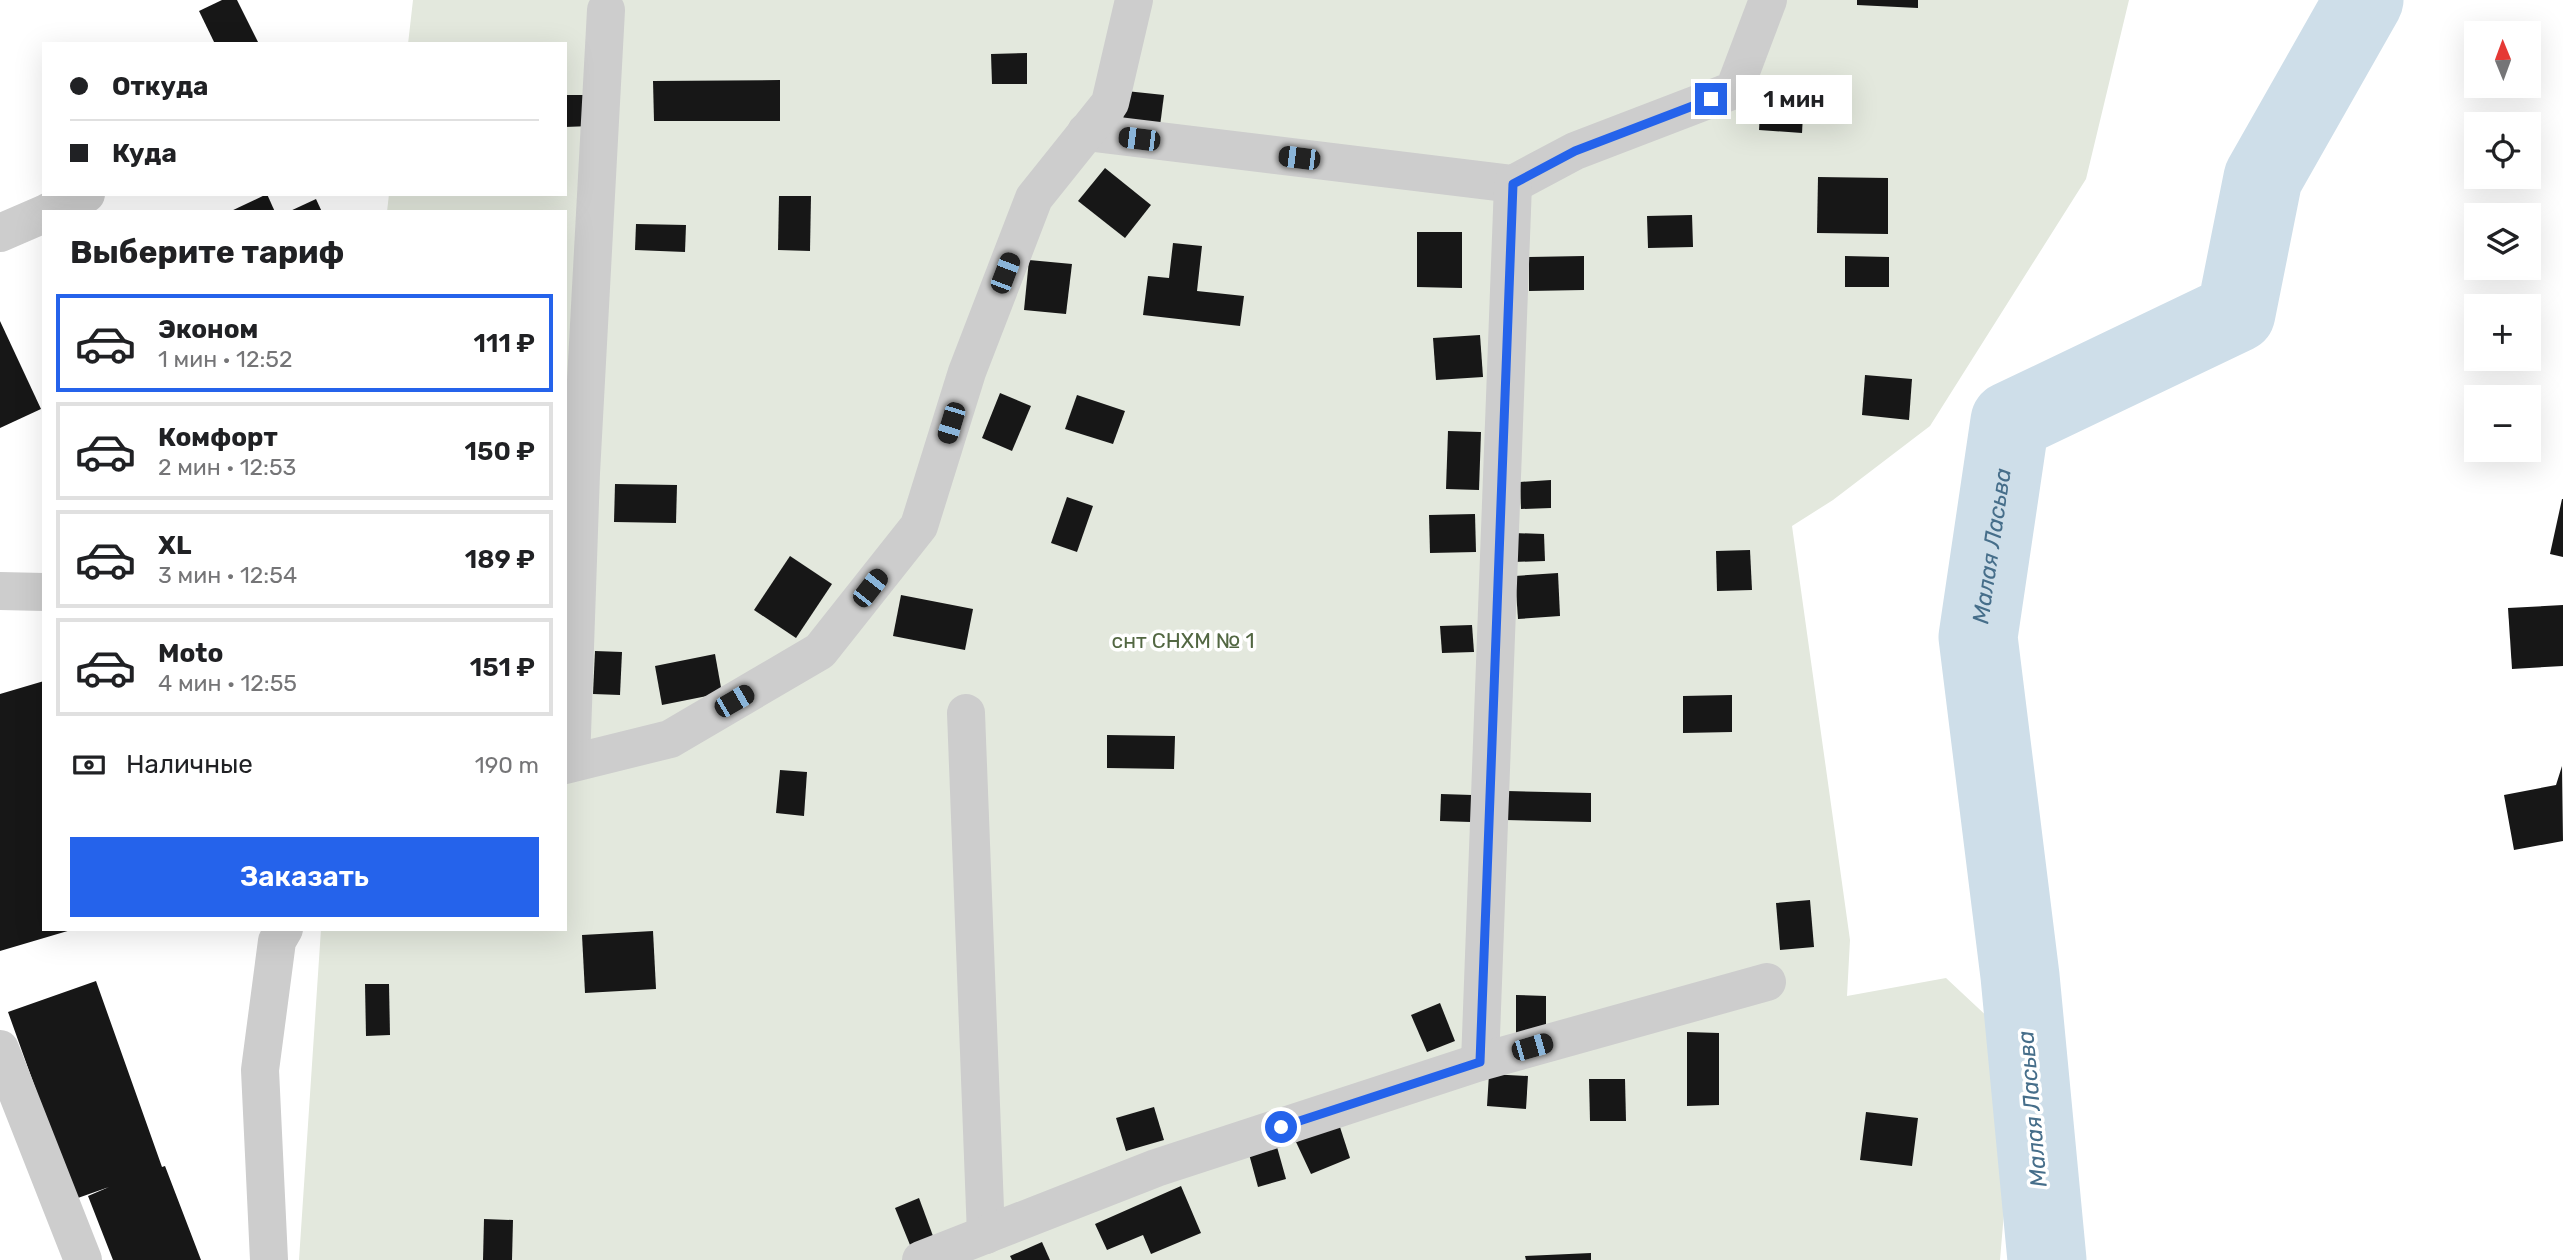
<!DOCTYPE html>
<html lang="ru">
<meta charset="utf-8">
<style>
:root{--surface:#fff;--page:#f2f2f2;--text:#202124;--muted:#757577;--line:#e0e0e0;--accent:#2563eb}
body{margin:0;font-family:Rubik,sans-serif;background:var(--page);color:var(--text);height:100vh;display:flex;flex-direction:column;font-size:26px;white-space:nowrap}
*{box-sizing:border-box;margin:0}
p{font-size:23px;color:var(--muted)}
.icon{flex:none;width:38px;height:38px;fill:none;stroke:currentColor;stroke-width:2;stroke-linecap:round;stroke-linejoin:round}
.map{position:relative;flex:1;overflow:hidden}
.sheet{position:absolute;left:42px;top:210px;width:525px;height:721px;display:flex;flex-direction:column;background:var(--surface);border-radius:0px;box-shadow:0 7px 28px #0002}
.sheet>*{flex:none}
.guide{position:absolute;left:42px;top:42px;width:525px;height:154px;border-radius:0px;box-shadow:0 7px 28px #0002;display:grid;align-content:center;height:154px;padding:0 28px;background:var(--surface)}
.needle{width:46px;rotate:359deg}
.tools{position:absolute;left:2464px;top:21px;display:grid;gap:14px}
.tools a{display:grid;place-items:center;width:77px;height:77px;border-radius:0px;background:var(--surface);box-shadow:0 7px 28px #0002;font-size:35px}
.end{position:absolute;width:32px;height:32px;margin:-16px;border:9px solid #2563eb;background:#fff;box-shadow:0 0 0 4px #fff}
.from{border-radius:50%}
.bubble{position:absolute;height:49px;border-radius:0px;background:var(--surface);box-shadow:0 7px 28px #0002;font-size:23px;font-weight:600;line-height:49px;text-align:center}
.car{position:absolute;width:21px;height:42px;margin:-21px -10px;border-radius:9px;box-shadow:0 0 5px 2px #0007;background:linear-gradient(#222 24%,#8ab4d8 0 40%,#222 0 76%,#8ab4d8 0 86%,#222 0)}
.guide b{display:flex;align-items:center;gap:24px;height:66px;font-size:26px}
.guide b+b{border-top:2px solid var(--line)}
.guide i{width:18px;height:18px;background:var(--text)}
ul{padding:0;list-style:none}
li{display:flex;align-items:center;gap:21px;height:98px;margin:0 14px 10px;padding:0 14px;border:4px solid var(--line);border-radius:0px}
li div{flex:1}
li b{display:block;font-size:26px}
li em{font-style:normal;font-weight:600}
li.on{border-color:var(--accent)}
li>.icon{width:63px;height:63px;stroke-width:1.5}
h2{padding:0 28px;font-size:32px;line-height:84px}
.pay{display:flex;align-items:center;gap:18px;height:77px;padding:0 28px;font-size:26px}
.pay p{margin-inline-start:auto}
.primary-button{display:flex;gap:14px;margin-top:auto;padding:14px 28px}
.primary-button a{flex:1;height:80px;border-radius:0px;background:var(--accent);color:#fff;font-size:28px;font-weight:600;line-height:80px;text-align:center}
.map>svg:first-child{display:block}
.green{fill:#e3e8dd}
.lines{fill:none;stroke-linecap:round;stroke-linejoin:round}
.river{stroke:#cedee9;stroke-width:79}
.building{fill:#171717}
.minor{stroke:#cdcdcd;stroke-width:38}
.route{stroke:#2563eb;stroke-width:9}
.labels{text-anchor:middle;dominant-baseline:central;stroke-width:7;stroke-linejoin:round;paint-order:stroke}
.park-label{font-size:21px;fill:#526742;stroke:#fff}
.water-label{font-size:23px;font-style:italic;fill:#466e8a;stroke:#fff}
</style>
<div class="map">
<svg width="2563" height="1260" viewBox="0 0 2563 1260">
<rect width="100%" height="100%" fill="#fff"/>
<!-- green -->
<polygon class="green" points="413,0 2129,0 2086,179 1930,426 1833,500 1792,526 1850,940 1847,996 1946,978 1992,1021 2012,1116 2000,1260 299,1260 321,929 565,929 565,212 387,212 389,194 565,194 565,44 408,44"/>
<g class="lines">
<!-- river -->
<path class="river" id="s1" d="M2047 1260 2020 976 1978 637 2010 421 2236 313 2263 178 2364 0"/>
</g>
<!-- building -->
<g class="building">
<polygon points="222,0 237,0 259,44 215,44 199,11"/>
<polygon points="1857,0 1918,0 1918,8 1857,5"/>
<polygon points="1027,53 1027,84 992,84 991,54"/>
<polygon points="1762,77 1805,79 1802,133 1759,130"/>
<polygon points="780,80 780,121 654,121 653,81"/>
<polygon points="1126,91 1164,95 1160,126 1123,121"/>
<polygon points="565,95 591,95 591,126 565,127"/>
<polygon points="1105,168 1151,205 1125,238 1078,201"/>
<polygon points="1818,177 1888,178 1888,234 1817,233"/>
<polygon points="267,194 275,212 229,212"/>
<polygon points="779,196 811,196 810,251 778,250"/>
<polygon points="316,199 322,212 288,212"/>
<polygon points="1692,215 1693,247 1648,248 1647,216"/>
<polygon points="636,224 686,225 685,252 635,250"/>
<polygon points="1417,232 1462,232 1462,288 1417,287"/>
<polygon points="1173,243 1202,246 1197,291 1244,296 1240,326 1143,315 1148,276 1169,278"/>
<polygon points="1584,256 1584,290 1529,291 1529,257"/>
<polygon points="1845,256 1889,257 1889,287 1845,287"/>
<polygon points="1029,260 1072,264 1066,314 1024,310"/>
<polygon points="0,321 41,409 0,428"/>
<polygon points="1480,335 1483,377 1436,380 1433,338"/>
<polygon points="1865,375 1912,379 1909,420 1862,415"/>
<polygon points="1000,393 1031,406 1012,451 982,438"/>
<polygon points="1077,395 1125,411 1113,444 1065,429"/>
<polygon points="1448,431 1481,432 1479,490 1446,489"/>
<polygon points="1551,480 1551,508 1521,509 1520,482"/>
<polygon points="615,484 677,485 676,523 614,522"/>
<polygon points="1067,497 1093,506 1077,552 1051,543"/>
<polygon points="2562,499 2563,499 2563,557 2550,554"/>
<polygon points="1475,514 1476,552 1430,553 1429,515"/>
<polygon points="1513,533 1544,534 1545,561 1513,562"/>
<polygon points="1750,550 1752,590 1717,591 1716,551"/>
<polygon points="790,556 832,584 796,638 754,610"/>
<polygon points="1558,573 1560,616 1518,619 1515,576"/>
<polygon points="901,595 973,609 965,650 893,636"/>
<polygon points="2563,605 2563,666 2512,669 2508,608"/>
<polygon points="1472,625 1474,652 1442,653 1440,626"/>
<polygon points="595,651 622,652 620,695 593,694"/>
<polygon points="715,654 722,693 662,705 655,666"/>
<polygon points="44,681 44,929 71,930 0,951 0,694"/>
<polygon points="1732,695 1732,732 1683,733 1683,696"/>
<polygon points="1107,735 1175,736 1174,769 1107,768"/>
<polygon points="2562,766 2563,841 2514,850 2504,795 2556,785"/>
<polygon points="780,770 807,772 804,816 776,813"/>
<polygon points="1507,791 1591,793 1591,822 1506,820"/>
<polygon points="1441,794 1472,795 1471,822 1440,821"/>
<polygon points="1810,900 1814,947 1780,950 1776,903"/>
<polygon points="653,931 656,989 585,993 582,935"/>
<polygon points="96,981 162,1167 165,1166 201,1260 113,1260 88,1196 109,1187 75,1199 8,1012"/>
<polygon points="365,984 389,984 390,1035 366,1036"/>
<polygon points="1516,995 1546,996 1546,1034 1516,1034"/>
<polygon points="1440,1003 1455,1041 1427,1052 1411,1015"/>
<polygon points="1687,1032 1719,1033 1719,1105 1687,1106"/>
<polygon points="1489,1074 1528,1076 1526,1109 1487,1106"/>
<polygon points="1589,1079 1625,1079 1626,1121 1590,1121"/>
<polygon points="1154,1107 1164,1140 1126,1151 1116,1118"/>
<polygon points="1866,1112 1918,1118 1912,1166 1860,1160"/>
<polygon points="1339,1124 1350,1158 1311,1174 1296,1142"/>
<polygon points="1277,1147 1286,1179 1258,1187 1249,1154"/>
<polygon points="1181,1186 1201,1233 1151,1254 1143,1235 1107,1250 1095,1224"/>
<polygon points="919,1198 933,1236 910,1245 895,1208"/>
<polygon points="484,1219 513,1220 512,1260 483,1260"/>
<polygon points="1042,1242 1050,1260 1012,1260 1010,1256"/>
<polygon points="1591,1253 1591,1260 1526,1260 1525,1256"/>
</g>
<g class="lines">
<!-- minor -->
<g class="minor">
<polyline points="1086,132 1513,184 1575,151 1734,90 1768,0"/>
<polyline points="48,212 86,194"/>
<polyline points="0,233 44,214"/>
<polyline points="0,591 44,592"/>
<polyline points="966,713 986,1235"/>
<polyline points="571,763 581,473 606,10"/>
<polyline points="565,765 670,739 820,651 919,526 967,372 1034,198 1110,103 1134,0"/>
<polyline points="0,1049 83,1260"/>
<polyline points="1480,1062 1513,184"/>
<polyline points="269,1260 260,1070 277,941 284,929"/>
<polyline points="921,1260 1156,1168 1480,1062 1767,982"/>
</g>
</g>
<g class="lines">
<!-- route -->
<polyline class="route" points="1281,1127 1480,1062 1513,184 1575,151 1711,99"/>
</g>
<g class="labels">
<!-- park labels -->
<g class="park-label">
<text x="1183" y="640">снт СНХМ № 1</text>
</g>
<!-- water labels -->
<g class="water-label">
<text stroke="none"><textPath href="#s1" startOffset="719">Малая Ласьва</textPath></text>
<text transform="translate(2032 1109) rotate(-95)">Малая Ласьва</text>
</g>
</g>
</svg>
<div class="tools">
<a><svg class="needle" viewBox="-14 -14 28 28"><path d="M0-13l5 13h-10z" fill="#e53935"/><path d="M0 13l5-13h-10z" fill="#757577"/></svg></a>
<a><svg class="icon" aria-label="locate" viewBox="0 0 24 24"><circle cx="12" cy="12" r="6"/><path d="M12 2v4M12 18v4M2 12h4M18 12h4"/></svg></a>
<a><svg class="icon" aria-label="layers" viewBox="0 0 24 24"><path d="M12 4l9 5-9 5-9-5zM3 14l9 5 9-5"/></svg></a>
<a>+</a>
<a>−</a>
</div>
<i class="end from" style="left:1281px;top:1127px"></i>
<i class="end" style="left:1711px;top:99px"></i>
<div class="bubble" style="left:1736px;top:75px;width:116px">1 мин</div>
<i class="car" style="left:1139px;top:139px;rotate:277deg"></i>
<i class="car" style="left:1299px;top:158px;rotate:277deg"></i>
<i class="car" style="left:1005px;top:273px;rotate:21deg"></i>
<i class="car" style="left:951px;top:423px;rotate:197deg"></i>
<i class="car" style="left:870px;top:588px;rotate:38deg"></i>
<i class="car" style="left:734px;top:701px;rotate:60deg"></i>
<i class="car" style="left:1532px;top:1047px;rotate:74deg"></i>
<div class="guide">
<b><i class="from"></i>Откуда</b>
<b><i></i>Куда</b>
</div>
<section class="sheet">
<h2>Выберите тариф</h2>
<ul>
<li class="on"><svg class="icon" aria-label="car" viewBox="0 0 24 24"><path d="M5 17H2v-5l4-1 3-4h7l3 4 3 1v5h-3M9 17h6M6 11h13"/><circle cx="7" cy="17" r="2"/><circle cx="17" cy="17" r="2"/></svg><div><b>Эконом</b><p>1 мин · 12:52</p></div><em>111 ₽</em></li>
<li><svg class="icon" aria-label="car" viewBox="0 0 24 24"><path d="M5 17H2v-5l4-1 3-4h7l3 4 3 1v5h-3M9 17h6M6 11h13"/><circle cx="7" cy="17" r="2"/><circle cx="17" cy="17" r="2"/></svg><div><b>Комфорт</b><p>2 мин · 12:53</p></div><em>150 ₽</em></li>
<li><svg class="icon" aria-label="car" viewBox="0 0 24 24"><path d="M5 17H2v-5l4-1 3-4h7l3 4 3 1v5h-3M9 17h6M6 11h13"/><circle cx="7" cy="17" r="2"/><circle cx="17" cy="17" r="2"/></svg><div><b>XL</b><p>3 мин · 12:54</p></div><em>189 ₽</em></li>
<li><svg class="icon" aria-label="car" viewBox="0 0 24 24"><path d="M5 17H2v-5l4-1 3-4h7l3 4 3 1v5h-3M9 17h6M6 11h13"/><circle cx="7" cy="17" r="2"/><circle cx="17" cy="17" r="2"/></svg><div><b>Moto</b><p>4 мин · 12:55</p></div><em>151 ₽</em></li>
</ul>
<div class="pay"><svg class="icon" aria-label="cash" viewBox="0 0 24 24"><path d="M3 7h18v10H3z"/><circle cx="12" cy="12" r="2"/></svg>Наличные<p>190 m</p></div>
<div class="primary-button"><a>Заказать</a></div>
</section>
</div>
